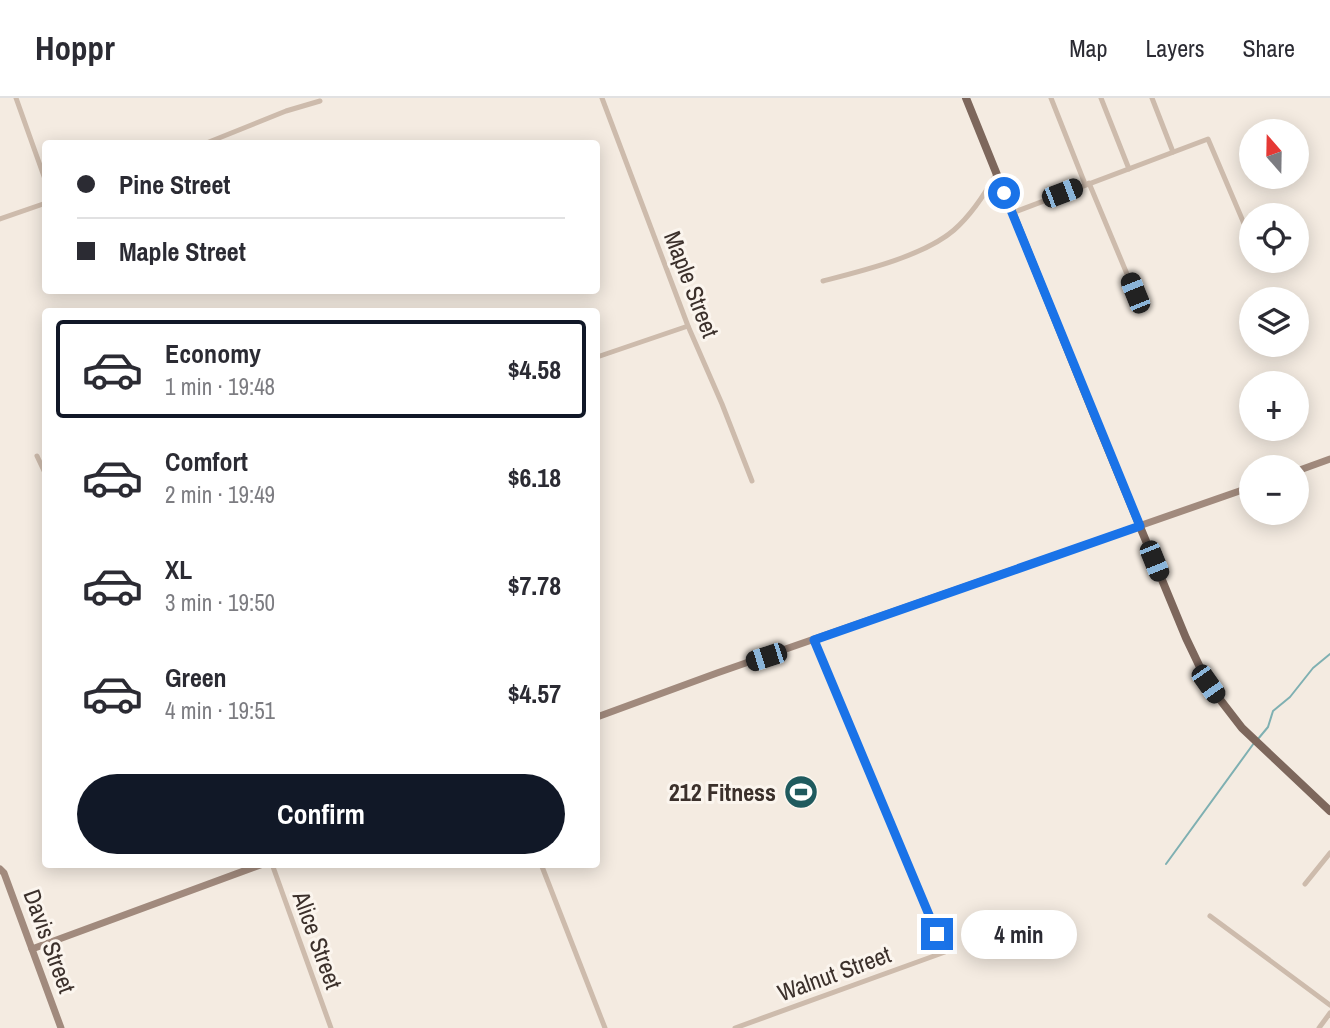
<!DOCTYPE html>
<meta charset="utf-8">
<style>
:root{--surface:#fff;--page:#f2f2f3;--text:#2b2b33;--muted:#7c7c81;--line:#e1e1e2;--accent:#111827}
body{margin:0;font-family:"Archivo Narrow",sans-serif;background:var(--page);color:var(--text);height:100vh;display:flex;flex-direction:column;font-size:26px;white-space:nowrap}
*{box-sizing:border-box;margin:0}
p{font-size:23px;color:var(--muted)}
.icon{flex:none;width:38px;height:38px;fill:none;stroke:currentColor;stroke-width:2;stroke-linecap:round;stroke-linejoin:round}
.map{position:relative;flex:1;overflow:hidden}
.sheet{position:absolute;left:42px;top:210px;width:558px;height:560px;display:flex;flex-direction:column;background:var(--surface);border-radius:7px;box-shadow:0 4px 18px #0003}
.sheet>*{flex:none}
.hud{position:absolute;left:42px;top:42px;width:558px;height:154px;border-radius:7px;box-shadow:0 4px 18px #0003;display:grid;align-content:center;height:154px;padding:0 35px;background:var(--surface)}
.needle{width:46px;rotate:340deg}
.tools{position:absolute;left:1239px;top:21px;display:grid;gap:14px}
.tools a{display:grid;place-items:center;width:70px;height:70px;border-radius:50%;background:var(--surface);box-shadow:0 4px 18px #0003;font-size:35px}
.end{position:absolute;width:32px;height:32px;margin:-16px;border:9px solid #1a73e8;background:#fff;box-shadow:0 0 0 4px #fff}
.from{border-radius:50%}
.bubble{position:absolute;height:49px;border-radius:24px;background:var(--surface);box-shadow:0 4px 18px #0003;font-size:23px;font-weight:700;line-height:49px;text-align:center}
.car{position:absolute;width:21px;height:42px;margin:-21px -10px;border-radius:9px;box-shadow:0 0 5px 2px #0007;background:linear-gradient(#222 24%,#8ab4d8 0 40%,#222 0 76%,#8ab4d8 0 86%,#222 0)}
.hud b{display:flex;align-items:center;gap:24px;height:66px;font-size:26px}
.hud b+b{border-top:2px solid var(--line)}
.hud i{width:18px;height:18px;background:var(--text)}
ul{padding:12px 0 0;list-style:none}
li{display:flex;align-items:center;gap:21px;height:98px;margin:0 14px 10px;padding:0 21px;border:4px solid transparent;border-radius:7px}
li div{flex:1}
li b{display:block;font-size:26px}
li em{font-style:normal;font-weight:700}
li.on{border-color:var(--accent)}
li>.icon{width:63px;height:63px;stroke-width:1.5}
.cta{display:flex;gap:14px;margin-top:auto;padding:14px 35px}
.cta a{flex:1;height:80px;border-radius:42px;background:var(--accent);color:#fff;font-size:28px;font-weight:700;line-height:80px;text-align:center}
header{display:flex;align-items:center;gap:42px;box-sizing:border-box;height:98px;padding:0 35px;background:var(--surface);border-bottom:2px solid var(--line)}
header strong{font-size:33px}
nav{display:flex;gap:38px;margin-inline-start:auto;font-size:24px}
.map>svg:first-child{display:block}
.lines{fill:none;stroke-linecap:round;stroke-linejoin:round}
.stream{stroke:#7fb0b2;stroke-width:2}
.street{stroke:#cdbbac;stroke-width:5}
.secondary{stroke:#a18a7d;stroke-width:7}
.primary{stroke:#7d675c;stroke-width:8}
.route{stroke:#1a73e8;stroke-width:9}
.labels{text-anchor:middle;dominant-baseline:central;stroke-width:6;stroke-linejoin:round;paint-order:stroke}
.street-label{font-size:24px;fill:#3b302b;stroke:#fbf5ee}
.poi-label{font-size:24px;font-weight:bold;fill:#3b302b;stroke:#fbf5ee;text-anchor:end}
</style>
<header>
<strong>Hoppr</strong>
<nav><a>Map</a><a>Layers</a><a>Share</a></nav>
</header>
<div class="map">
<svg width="1330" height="930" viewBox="0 0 1330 930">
<rect width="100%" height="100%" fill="#f4ebe1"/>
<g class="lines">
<!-- stream -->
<g class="stream">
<polyline points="1258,641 1268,629 1273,613 1290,599 1313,570 1330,556"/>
<polyline points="1166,766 1254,645"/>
</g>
<!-- street -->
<g class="street">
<polyline points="16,0 46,84"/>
<polyline points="602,0 688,228 722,306 752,383"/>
<polyline points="1051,0 1085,86"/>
<polyline points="1101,0 1129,71"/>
<polyline points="1152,0 1173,54"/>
<polyline points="204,46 286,13 320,3"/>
<polyline points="1089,85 1142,212"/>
<polyline points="1012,115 1208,41 1245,128"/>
<polyline points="0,121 46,105"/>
<path d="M823 183C862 173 924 158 954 132 971 117 985 96 996 76"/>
<polyline points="597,259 688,228"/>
<polyline points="37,358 46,377"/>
<polyline points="272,766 331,930"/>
<polyline points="541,766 605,930"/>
<polyline points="1305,786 1330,755"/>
<polyline points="1210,818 1330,907"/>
<polyline points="735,930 945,854 814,543"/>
<polyline points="1319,930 1330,915"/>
</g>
<!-- secondary -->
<g class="secondary">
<polyline points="1297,373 1330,361"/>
<polyline points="597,619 717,575 1251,389"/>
<polyline points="0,771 4,775 61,930"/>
<polyline points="32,851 263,766"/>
</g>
<!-- primary -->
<polyline class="primary" points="966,0 1096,322 1186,540 1208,586 1242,630 1330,713"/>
</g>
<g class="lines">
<!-- route -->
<polyline class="route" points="937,836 814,542 1140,428 1004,95"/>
</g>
<!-- icons -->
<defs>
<g id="stadium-disc" transform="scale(1.75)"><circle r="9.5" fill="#1f5a5e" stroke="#fbf5ee"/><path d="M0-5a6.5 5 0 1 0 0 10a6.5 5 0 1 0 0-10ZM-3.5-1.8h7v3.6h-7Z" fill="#fff"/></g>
</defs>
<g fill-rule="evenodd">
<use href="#stadium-disc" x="801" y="694"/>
</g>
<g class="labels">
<!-- street labels -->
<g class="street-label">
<text transform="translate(692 186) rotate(69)">Maple Street</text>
<text transform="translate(318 842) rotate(70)">Alice Street</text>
<text transform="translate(50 843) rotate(70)">Davis Street</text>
<text transform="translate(834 875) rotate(-20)">Walnut Street</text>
</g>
<!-- poi labels -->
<g class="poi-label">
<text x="776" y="694">212 Fitness</text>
</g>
</g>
</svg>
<div class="tools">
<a><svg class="needle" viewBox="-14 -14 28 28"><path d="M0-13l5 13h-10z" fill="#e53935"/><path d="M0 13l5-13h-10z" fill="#7c7c81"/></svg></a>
<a><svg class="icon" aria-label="locate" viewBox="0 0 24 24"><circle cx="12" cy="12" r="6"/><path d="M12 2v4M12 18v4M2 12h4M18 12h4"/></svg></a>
<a><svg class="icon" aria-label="layers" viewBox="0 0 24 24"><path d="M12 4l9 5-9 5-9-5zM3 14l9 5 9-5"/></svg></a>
<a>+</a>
<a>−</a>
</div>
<i class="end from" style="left:1004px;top:95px"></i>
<i class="end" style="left:937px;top:836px"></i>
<div class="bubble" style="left:961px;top:812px;width:116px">4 min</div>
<i class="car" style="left:1062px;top:95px;rotate:69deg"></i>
<i class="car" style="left:1135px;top:195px;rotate:338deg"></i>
<i class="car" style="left:1154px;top:463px;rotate:158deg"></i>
<i class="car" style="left:766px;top:559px;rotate:252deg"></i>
<i class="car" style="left:1208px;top:586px;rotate:145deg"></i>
<div class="hud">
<b><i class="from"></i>Pine Street</b>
<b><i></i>Maple Street</b>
</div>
<section class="sheet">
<ul>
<li class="on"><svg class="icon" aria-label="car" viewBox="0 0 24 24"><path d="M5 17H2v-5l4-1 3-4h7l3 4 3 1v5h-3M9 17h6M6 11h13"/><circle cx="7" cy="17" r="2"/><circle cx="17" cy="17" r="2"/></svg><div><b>Economy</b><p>1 min · 19:48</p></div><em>$4.58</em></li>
<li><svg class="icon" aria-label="car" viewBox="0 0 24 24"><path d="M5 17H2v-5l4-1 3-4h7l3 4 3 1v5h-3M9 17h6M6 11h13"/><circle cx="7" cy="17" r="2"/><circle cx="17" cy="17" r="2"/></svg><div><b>Comfort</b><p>2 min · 19:49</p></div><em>$6.18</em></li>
<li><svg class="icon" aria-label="car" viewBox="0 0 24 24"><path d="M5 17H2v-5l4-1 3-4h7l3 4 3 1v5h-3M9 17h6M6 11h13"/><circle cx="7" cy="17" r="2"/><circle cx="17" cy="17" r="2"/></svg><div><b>XL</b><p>3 min · 19:50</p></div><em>$7.78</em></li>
<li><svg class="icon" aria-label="car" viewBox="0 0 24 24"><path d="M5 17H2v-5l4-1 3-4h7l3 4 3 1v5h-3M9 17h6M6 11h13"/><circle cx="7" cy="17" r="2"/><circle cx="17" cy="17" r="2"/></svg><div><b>Green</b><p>4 min · 19:51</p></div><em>$4.57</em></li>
</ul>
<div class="cta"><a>Confirm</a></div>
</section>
</div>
